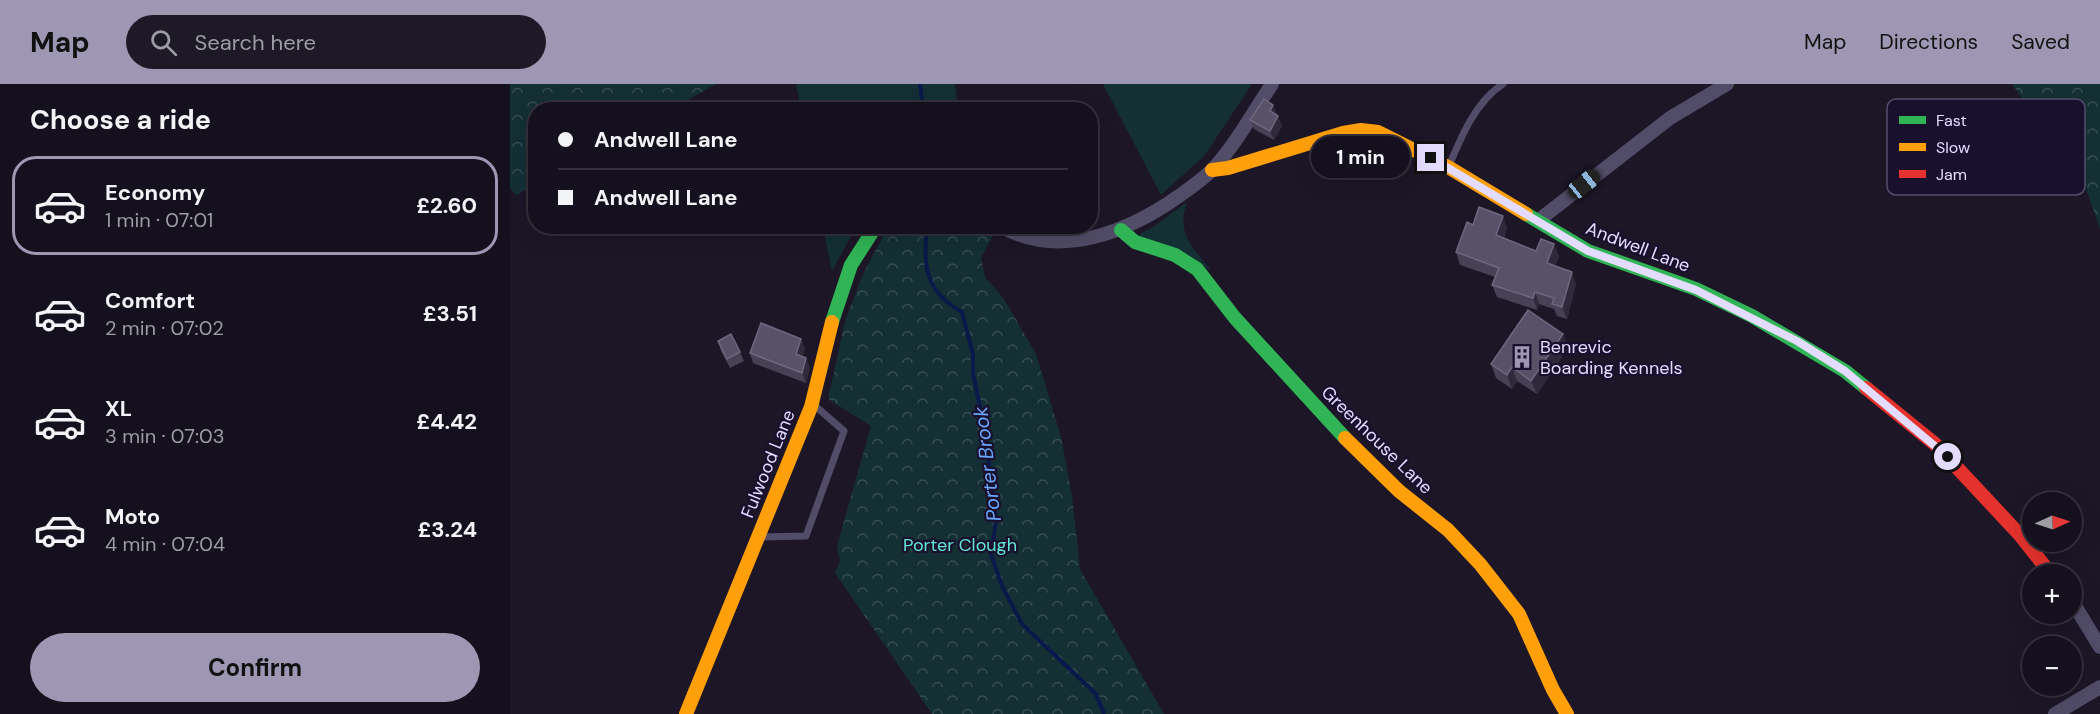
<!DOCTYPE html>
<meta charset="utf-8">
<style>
:root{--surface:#15101d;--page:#1e1926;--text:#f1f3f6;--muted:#9d9da4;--line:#34303b;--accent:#9e97b3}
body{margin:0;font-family:"DM Sans",sans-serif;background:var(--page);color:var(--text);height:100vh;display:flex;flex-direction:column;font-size:22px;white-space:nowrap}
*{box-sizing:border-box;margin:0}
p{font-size:20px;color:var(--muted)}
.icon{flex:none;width:33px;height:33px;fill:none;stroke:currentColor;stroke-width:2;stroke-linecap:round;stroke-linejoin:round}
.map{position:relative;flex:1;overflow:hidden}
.details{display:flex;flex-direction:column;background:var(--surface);width:510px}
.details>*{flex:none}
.banner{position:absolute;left:18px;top:18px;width:570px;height:132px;border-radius:24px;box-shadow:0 6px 24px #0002,0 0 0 2px var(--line);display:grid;align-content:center;height:132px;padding:0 30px;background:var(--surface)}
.needle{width:39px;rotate:87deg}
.controls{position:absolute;left:1512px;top:408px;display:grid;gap:12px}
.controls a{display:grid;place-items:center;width:60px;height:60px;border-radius:50%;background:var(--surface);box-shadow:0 6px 24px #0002,0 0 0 2px var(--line);font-size:30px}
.end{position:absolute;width:27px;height:27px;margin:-14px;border:8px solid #e4dcff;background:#111;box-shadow:0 0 0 3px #111}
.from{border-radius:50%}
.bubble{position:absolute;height:42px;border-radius:21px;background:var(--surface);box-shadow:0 6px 24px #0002,0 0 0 2px var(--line);font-size:20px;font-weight:700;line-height:42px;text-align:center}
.car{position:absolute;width:18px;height:36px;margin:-18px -9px;border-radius:8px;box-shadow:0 0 4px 2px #0007;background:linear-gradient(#222 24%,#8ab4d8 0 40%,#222 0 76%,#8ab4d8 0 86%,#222 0)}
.banner b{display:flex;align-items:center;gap:21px;height:57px;font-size:22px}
.banner b+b{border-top:2px solid var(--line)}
.banner i{width:15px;height:15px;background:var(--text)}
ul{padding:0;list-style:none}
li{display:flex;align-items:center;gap:18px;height:99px;margin:0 12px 9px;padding:0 18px;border:3px solid transparent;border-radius:24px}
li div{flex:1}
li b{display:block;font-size:22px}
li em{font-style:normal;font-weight:700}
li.active{border-color:var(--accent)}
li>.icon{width:54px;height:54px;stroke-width:1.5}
h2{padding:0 30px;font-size:27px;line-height:72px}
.cta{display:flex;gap:12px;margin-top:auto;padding:12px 30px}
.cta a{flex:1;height:69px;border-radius:36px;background:var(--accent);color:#111;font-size:24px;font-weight:700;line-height:69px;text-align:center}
header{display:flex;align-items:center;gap:36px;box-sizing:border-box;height:84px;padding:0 30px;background:var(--accent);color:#111}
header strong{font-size:28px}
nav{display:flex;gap:33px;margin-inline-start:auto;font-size:21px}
.search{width:420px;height:54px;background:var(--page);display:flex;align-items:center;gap:15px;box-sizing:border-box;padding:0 21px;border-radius:33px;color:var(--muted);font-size:22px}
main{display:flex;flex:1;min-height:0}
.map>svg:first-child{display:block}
.green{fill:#143035}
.forest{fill:url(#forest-crowns)}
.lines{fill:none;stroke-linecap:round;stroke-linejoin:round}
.stream{stroke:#0a194a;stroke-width:4}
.lane{stroke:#514c67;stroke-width:7}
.street{stroke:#514c67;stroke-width:14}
.fast{stroke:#30b455;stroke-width:14}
.slow{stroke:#ff9f0a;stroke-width:14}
.jam{stroke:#e5322d;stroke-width:14}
.wall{fill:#474155}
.shaded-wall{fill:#2f293b}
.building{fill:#585167;stroke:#6e677f;stroke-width:1.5}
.route{stroke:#e4dcff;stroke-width:8}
.labels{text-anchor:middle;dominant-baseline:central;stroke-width:4.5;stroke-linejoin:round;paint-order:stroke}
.street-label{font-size:18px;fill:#e4dcff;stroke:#19102d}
.poi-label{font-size:18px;fill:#e4dcff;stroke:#19102d;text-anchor:start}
.park-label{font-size:18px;fill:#61e7d5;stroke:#19102d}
.water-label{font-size:20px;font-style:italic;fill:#6aa8ff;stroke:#19102d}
.key{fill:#19102d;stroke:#564d6c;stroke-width:1.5}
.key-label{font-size:16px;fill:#e4dcff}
</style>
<header>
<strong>Map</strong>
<div class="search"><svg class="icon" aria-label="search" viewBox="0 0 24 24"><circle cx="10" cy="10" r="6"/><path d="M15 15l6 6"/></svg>Search here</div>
<nav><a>Map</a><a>Directions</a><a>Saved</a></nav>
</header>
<main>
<section class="details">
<h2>Choose a ride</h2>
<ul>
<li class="active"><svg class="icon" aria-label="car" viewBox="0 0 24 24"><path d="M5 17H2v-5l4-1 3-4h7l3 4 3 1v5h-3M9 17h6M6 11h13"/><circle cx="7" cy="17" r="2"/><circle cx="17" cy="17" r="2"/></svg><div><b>Economy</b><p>1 min · 07:01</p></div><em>£2.60</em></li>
<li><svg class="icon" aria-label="car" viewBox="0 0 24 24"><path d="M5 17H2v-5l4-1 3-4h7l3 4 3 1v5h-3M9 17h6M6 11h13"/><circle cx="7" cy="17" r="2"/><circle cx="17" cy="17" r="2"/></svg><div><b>Comfort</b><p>2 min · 07:02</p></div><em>£3.51</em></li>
<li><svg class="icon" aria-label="car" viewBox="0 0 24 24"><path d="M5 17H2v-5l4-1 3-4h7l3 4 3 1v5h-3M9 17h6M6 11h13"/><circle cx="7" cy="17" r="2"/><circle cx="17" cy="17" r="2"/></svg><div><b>XL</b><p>3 min · 07:03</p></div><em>£4.42</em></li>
<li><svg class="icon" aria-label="car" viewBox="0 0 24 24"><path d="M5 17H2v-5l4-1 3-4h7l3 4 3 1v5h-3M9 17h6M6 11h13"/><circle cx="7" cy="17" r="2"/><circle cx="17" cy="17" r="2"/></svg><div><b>Moto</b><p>4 min · 07:04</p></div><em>£3.24</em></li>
</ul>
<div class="cta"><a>Confirm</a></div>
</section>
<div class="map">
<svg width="1590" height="630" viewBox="0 0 1590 630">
<defs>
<pattern id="forest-crowns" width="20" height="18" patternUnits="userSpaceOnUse" patternTransform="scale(1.5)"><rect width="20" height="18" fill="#143035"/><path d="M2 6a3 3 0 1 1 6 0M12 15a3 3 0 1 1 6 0" fill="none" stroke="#364d53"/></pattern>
</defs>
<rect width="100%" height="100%" fill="#1c1627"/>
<!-- green -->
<g class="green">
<polygon points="286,0 445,0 448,25 291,25"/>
<polygon points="593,0 742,0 695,71 651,111"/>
<path d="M677 118C666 149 682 163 701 186L626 152 643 143Z"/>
<polygon points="313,143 346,143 322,187"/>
</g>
<!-- forest -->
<g class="forest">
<polygon points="0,0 206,0 162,25 26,26 25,101 6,111 0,104"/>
<polygon points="1502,0 1590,0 1590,145 1574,99"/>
<polygon points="378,143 469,143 483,151 471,174 475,193 494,215 526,270 551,353 562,412 570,485 654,630 422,630 325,489 330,477 327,462 361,342 318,315 335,237 353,190"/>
</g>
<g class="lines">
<!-- stream -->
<g class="stream">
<polyline points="410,0 413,26"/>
<path d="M417 142C413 181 414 207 452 228L463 270V289L475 347 486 437 481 470 492 502 512 540 586 610 594 630"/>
</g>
<!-- lane -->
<g class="lane">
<path d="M939 82C951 53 966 17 993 0"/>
<polyline points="251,453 296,452 334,347 304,321"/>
</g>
<!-- street -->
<g class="street">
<polyline points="1029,136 1160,34 1217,0"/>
<path d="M490 142C550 176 618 148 669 112 680 104 692 96 702 86 724 63 744 27 762 0"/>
<polyline points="1562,517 1590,563"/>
<polyline points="1545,630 1590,603"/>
</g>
<!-- fast -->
<g class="fast">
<polyline points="1016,130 1078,167 1186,205 1242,232 1335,287 1356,304"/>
<polyline points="611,146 625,158 665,171 687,185 725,234 835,354"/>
<polyline points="322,238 341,181 366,142"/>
</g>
<!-- slow -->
<g class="slow">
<polyline points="702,86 718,84 833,49 851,46 868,48 938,83 1016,130"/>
<polyline points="835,354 889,407 938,446 970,480 1009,530 1043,606 1057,630"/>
<polyline points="176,630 301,323 322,238"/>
</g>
<!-- jam -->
<polyline class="jam" points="1356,304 1425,360 1509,450 1541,490"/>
</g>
<!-- wall -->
<g class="wall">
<polygon points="767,30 766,31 772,42 764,56 744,45 740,36"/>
<polygon points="997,144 994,154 1026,167 1044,160 1049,173 1045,182 1066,200 1057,235 1047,232 1044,225 1029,220 1027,226 987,213 982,201 985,193 950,181 946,168"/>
<polygon points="1053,250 1058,264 1027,310 1007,297 1002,305 986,294 981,280"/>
<polygon points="291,255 295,265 292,273 296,274 300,284 296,299 243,279 240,269"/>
<polygon points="208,257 230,268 234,277 220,284 211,267"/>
</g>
<!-- shaded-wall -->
<g class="shaded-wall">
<polygon points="763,21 767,30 763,37 760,27"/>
<polygon points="768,32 772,42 764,56 760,47"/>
<polygon points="993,132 997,144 990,164 986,151"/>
<polygon points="1044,160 1049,173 1041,192 1037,179"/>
<polygon points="1062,188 1066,200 1057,235 1052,223"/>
<polygon points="1025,208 1029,220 1027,226 1023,214"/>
<polygon points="1053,250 1058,264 1027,310 1021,297"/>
<polygon points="291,255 295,265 289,280 286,270"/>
<polygon points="296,274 300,284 296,299 292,289"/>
<polygon points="1002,283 1007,297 1002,305 997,291"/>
</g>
<!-- building -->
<g class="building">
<polygon points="754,15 763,21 760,27 768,32 760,47 740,36"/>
<polygon points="969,123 993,132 986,151 1026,167 1031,155 1044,160 1037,179 1062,188 1052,223 1042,220 1044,214 1025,208 1023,214 982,201 989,184 946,168 957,138 963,141"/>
<polygon points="1018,226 1053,250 1021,297 1002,283 997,291 981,280"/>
<polygon points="251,239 291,255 286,270 296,274 292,289 240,269"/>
<polygon points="221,250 230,268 217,275 208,257"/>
</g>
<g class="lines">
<!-- route -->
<polyline class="route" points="921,74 1078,167 1186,206 1287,257 1335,287 1438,373"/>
</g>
<!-- icons -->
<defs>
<g id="building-bare" transform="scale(1.8)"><path d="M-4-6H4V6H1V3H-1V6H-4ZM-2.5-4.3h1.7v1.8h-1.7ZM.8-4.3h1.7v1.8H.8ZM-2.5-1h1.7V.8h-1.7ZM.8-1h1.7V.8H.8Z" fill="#9e97b3" stroke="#19102d" stroke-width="2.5" paint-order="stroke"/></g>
</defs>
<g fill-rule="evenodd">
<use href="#building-bare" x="1012" y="273"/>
</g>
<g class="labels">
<!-- street labels -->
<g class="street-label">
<text transform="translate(1128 163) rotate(21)">Andwell Lane</text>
<text transform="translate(867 356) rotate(44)">Greenhouse Lane</text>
<text transform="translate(258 380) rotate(-68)">Fulwood Lane</text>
</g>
<!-- poi labels -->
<g class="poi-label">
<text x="1030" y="263">Benrevic<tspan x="1030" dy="21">Boarding Kennels</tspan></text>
</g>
<!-- park labels -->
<g class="park-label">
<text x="450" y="461">Porter Clough</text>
</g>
<!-- water labels -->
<g class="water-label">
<text transform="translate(477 380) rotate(-97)">Porter Brook</text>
</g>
</g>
<!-- legend -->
<rect x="1377" y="15" width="198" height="96" rx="9" class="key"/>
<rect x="1389" y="32" width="27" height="8" fill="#30b455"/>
<rect x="1389" y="59" width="27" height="8" fill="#ff9f0a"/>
<rect x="1389" y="86" width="27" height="8" fill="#e5322d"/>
<g class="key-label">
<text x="1426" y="42">Fast</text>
<text x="1426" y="69">Slow</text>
<text x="1426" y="96">Jam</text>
</g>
</svg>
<div class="controls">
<a><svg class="needle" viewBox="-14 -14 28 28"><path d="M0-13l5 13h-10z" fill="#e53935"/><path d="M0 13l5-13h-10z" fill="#9d9da4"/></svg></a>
<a>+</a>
<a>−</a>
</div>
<i class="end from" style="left:1438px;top:373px"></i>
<i class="end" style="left:921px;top:74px"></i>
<div class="bubble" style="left:801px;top:52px;width:99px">1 min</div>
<i class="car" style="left:1074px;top:100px;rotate:51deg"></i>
<div class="banner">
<b><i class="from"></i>Andwell Lane</b>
<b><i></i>Andwell Lane</b>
</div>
</div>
</main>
